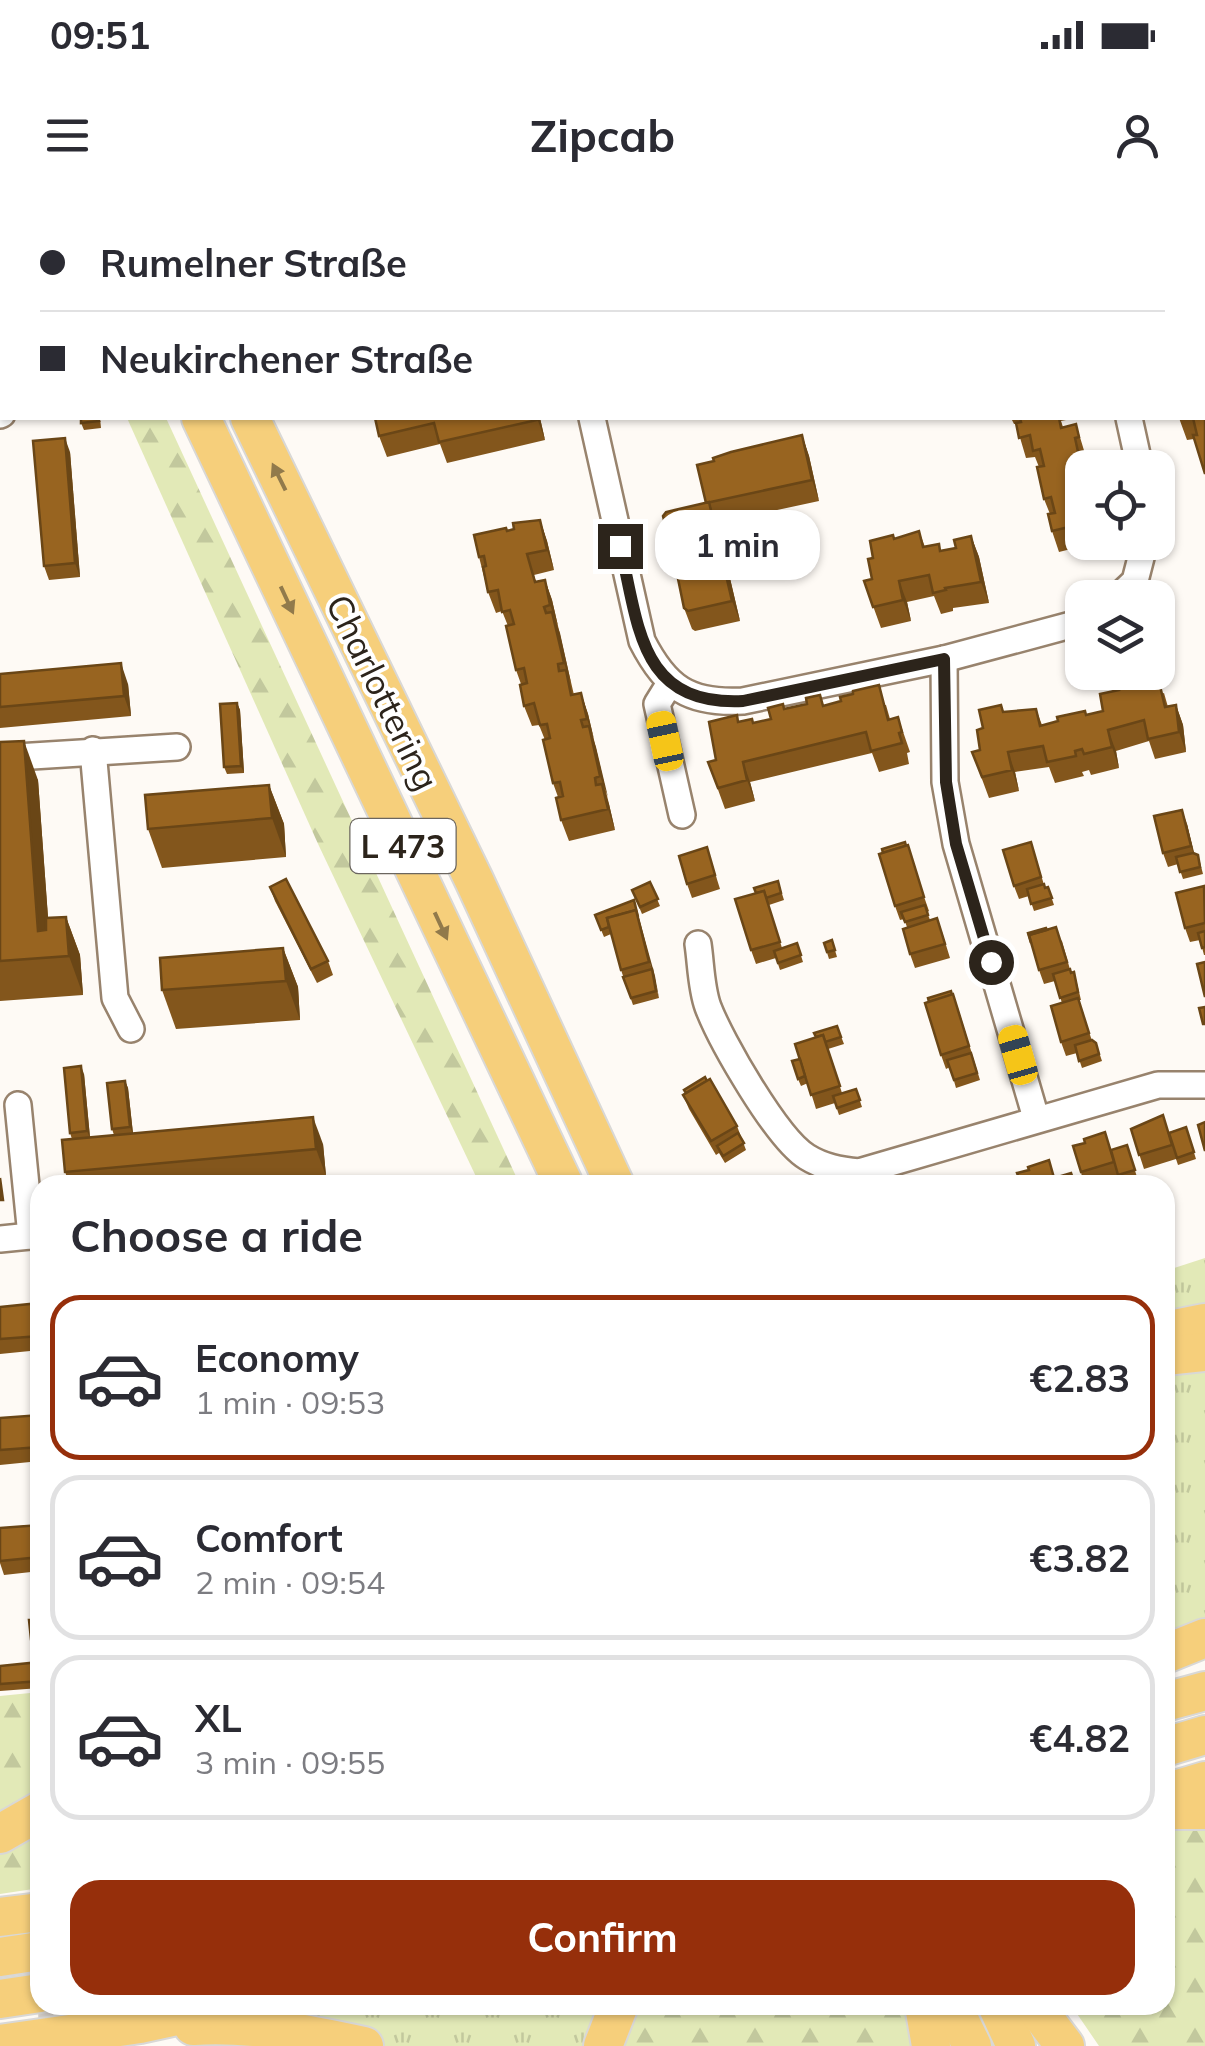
<!DOCTYPE html>
<meta charset="utf-8">
<style>
:root{--surface:#fff;--page:#f7f7f7;--text:#2b2b33;--muted:#7c7c81;--line:#e1e1e2;--accent:#962f0b}
body{margin:0;font-family:Mulish,sans-serif;background:var(--page);color:var(--text);height:100vh;display:flex;flex-direction:column;font-size:38px;white-space:nowrap}
*{box-sizing:border-box;margin:0}
p{font-size:32px;color:var(--muted)}
.icon{flex:none;width:55px;height:55px;fill:none;stroke:currentColor;stroke-width:2;stroke-linecap:round;stroke-linejoin:round}
.map{position:relative;flex:1;overflow:hidden}
.details{position:absolute;left:30px;top:975px;width:1145px;height:840px;display:flex;flex-direction:column;background:var(--surface);border-radius:30px;box-shadow:0 2px 8px #0004}
.details>*{flex:none}
.guide{position:absolute;left:0px;top:0px;width:1205px;height:220px;box-shadow:0 2px 8px #0004;display:grid;align-content:center;height:220px;padding:0 40px;background:var(--surface)}
.controls{position:absolute;left:1065px;top:250px;display:grid;gap:20px}
.controls a{display:grid;place-items:center;width:110px;height:110px;border-radius:20px;background:var(--surface);box-shadow:0 2px 8px #0004;font-size:50px}
.end{position:absolute;width:45px;height:45px;margin:-22px;border:12px solid #2c241b;background:#fff;box-shadow:0 0 0 5px #fff}
.from{border-radius:50%}
.bubble{position:absolute;height:70px;border-radius:30px;background:var(--surface);box-shadow:0 2px 8px #0004;font-size:32px;font-weight:700;line-height:70px;text-align:center}
.car{position:absolute;width:30px;height:60px;margin:-30px -15px;border-radius:12px;box-shadow:0 0 8px 2px #0007;background:linear-gradient(#f5c518 24%,#345 0 40%,#f5c518 0 76%,#345 0 86%,#f5c518 0)}
.guide b{display:flex;align-items:center;gap:35px;height:95px;font-size:38px}
.guide b+b{border-top:2px solid var(--line)}
.guide i{width:25px;height:25px;background:var(--text)}
ul{padding:0;list-style:none}
li{display:flex;align-items:center;gap:30px;height:165px;margin:0 20px 15px;padding:0 20px;border:5px solid var(--line);border-radius:30px}
li div{flex:1}
li b{display:block;font-size:38px}
li em{font-style:normal;font-weight:700}
li.on{border-color:var(--accent)}
li>.icon{width:90px;height:90px;stroke-width:1.5}
h2{padding:0 40px;font-size:45px;line-height:120px}
.primary-button{display:flex;gap:20px;margin-top:auto;padding:20px 40px}
.primary-button a{flex:1;height:115px;border-radius:30px;background:var(--accent);color:#fff;font-size:40px;font-weight:700;line-height:115px;text-align:center}
.status{display:flex;justify-content:space-between;align-items:center;height:70px;padding:0 50px;background:var(--surface);direction:ltr}
.status svg{height:28px;fill:currentColor}
header{display:flex;justify-content:space-between;align-items:center;height:130px;padding:0 40px;background:var(--surface);font-size:45px;font-weight:700}
.map>svg:first-child{display:block}
.grass{fill:url(#grass-tufts)}
.forest{fill:url(#forest-firs)}
.lines{fill:none;stroke-linecap:round;stroke-linejoin:round}
.highway-tunnel{stroke:#d4cfc9;stroke-width:38;stroke-dasharray:38 19;stroke-linecap:butt}
.minor-casing{stroke:#98836d;stroke-width:30}
.highway-casing{stroke:#d9d8d6;stroke-width:42}
.minor{stroke:#fff;stroke-width:25}
.highway{stroke:#f6cf7b;stroke-width:38}
.wall{fill:#83561c}
.shaded-wall{fill:#6a4616}
.building{fill:#986420;stroke:#6a4616;stroke-width:2.5}
.oneway{fill:#917a4b}
.route{stroke:#2c241b;stroke-width:12}
.labels{text-anchor:middle;dominant-baseline:central;stroke-width:8;stroke-linejoin:round;paint-order:stroke}
.shield{fill:#fff;stroke:#6b665f;stroke-width:2.5}
.shield-label{font-size:32px;font-weight:bold;fill:#2c241b}
.street-label{font-size:35px;fill:#2c241b;stroke:#fff}
</style>
<div class="status"><b>09:51</b><svg viewBox="0 0 49 12"><path d="M0 12V9h3v3zM5 12V6h3v6zM10 12V3h3v9zM15 12V0h3v12zM26 1h20v11H26zM47 4h2v5h-2z"/></svg></div>
<header><svg class="icon" aria-label="menu" viewBox="0 0 24 24"><path d="M4 6h16M4 12h16M4 18h16"/></svg>Zipcab<svg class="icon" aria-label="person" viewBox="0 0 24 24"><circle cx="12" cy="8" r="4"/><path d="M4 21q1-7 8-7t8 7"/></svg></header>
<div class="map">
<svg width="1205" height="1846" viewBox="0 0 1205 1846">
<defs>
<pattern id="grass-tufts" width="24" height="20" patternUnits="userSpaceOnUse" patternTransform="scale(2.5)"><rect width="24" height="20" fill="#e2e9b7"/><path d="M3 7l-1-3M5 7V3M7 7l1-3M15 17l-1-3M17 17v-4M19 17l1-3" fill="none" stroke="#c2c89d"/></pattern>
<pattern id="forest-firs" width="22" height="20" patternUnits="userSpaceOnUse" patternTransform="scale(2.5)"><rect width="22" height="20" fill="#e2e9b7"/><path d="M5 1l3.5 6h-7zM16 11l3.5 6h-7z" fill="#c2c89d"/></pattern>
</defs>
<rect width="100%" height="100%" fill="#fefaf5"/>
<!-- grass -->
<g class="grass">
<polygon points="1205,1058 1205,1429 1165,1441 1165,1071"/>
<polygon points="329,1805 610,1805 594,1846 382,1846 280,1814"/>
</g>
<!-- forest -->
<g class="forest">
<polygon points="127,218 166,218 520,985 480,985 319,646"/>
<polygon points="40,1492 40,1589 0,1612 0,1496"/>
<polygon points="40,1623 40,1688 0,1694 0,1647"/>
<polygon points="1165,1627 1205,1627 1205,1846 1099,1846 1071,1805 1165,1805"/>
<polygon points="634,1805 915,1805 923,1846 614,1846"/>
</g>
<g class="lines">
<!-- highway-tunnel -->
<polyline class="highway-tunnel" points="57,1805 58,1846"/>
<!-- minor casing -->
<g class="minor-casing">
<g id="minor">
<polyline points="545,0 545,2"/>
<polyline points="720,0 721,2"/>
<polyline points="859,0 859,2"/>
<polyline points="1077,0 1077,2"/>
<polyline points="0,215 2,214"/>
<path d="M592 218 642 441C666 488 689 504 743 501L944 459 1082 422"/>
<polyline points="1129,218 1140,268"/>
<polyline points="1117,398 1135,381 1145,342"/>
<polyline points="944,459 945,582 956,644 1036,918"/>
<polyline points="670,483 657,504 682,615"/>
<polyline points="93,550 115,798 131,829"/>
<polyline points="0,558 177,547"/>
<path d="M698 744C701 764 701 788 708 807 721 841 777 939 807 957 823 967 840 970 859 972L1158 885H1205"/>
<polyline points="18,905 31,1036"/>
<polyline points="0,1039 40,1035"/>
</g>
</g>
<!-- highway casing -->
<g class="highway-casing">
<g id="highway">
<polyline points="100,0 101,2"/>
<polyline points="145,0 147,2"/>
<polyline points="201,218 564,985"/>
<polyline points="250,218 474,680 615,985"/>
<polyline points="1165,1131 1205,1123"/>
<polyline points="1165,1156 1205,1152"/>
<polyline points="1165,1454 1205,1438"/>
<polyline points="1165,1502 1205,1491"/>
<polyline points="1165,1547 1205,1535"/>
<polyline points="1165,1593 1205,1581"/>
<polyline points="1165,1610 1205,1610"/>
<polyline points="0,1634 40,1611"/>
<polyline points="0,1717 40,1712"/>
<polyline points="0,1757 40,1751"/>
<polyline points="0,1799 40,1793"/>
<polyline points="924,1805 931,1846"/>
<polyline points="952,1805 972,1846"/>
<polyline points="997,1805 1016,1846"/>
<polyline points="1034,1805 1065,1846"/>
<path d="M193 1826C251 1822 308 1834 364 1846"/>
<polyline points="0,1844 140,1824 227,1805"/>
<polyline points="603,1846 619,1805"/>
</g>
</g>
<!-- minor -->
<use href="#minor" class="minor"/>
<!-- highway -->
<use href="#highway" class="highway"/>
</g>
<!-- wall -->
<g class="wall">
<polygon points="1130,0 1176,0 1166,2 1131,2"/>
<polygon points="1205,10 1205,77 1202,77 1202,11"/>
<polygon points="100,218 101,228 84,230 81,223"/>
<polygon points="375,218 540,218 545,240 447,263 440,244 387,257 379,236"/>
<polygon points="1011,218 1076,218 1061,221 1063,227 1076,224 1086,257 1082,258 1087,268 1082,268 1082,342 1099,342 1059,352 1052,331 1050,314 1044,299 1039,267 1035,257 1026,258 1016,224 1014,224"/>
<polygon points="1179,218 1202,218 1205,274 1194,239 1187,240"/>
<polygon points="802,235 809,256 819,301 717,323 740,421 695,431 692,429 684,408 663,316 706,303 714,261"/>
<polygon points="70,252 80,377 49,380 44,366"/>
<polygon points="540,320 547,341 554,370 534,375 536,382 545,380 552,400 574,495 581,493 588,514 615,630 569,641 561,620 558,597 553,583 545,540 539,525 532,526 524,506 521,484 516,470 508,426 502,411 496,413 488,392 479,357 507,331"/>
<polygon points="919,331 925,347 939,344 941,351 956,348 971,336 979,357 989,403 953,408 953,411 941,414 934,396 907,402 911,421 881,428 864,381 872,379 873,358 894,339"/>
<polygon points="0,474 128,484 131,516 0,528"/>
<polygon points="1164,493 1168,507 1176,505 1183,525 1186,552 1155,559 1149,541 1116,551 1119,568 1091,575 1089,570 1082,572 1084,576 1055,583 1049,567 1015,572 1019,591 989,598 972,552 980,550 1004,512 1036,509 1042,525 1087,515"/>
<polygon points="820,495 824,506 886,505 890,519 898,517 910,552 907,553 909,564 879,572 872,553 750,582 755,601 725,609 708,562 716,560 739,522 753,523 771,519 785,509 807,504"/>
<polygon points="237,503 240,510 244,573 227,574 224,567"/>
<polygon points="0,542 38,580 48,718 66,717 80,755 83,795 0,801"/>
<polygon points="269,585 284,624 286,657 162,668 148,629"/>
<polygon points="1187,624 1194,654 1200,662 1203,674 1183,679 1178,664 1168,667 1163,653"/>
<polygon points="905,642 929,711 927,712 930,720 942,732 950,758 915,768 910,754 907,727 904,719 900,720 895,706"/>
<polygon points="1031,642 1045,688 1048,687 1054,705 1034,711 1029,696 1019,699 1014,686"/>
<polygon points="707,647 720,689 692,698 687,684"/>
<polygon points="778,681 784,700 769,705 782,748 797,743 803,762 780,770 776,758 756,764 751,750 756,693"/>
<polygon points="650,682 660,706 642,714 632,690"/>
<polygon points="270,687 328,761 333,775 317,783 275,701"/>
<polygon points="1205,687 1205,755 1204,755 1200,740 1190,742 1185,728"/>
<polygon points="636,707 659,798 633,805 621,770 611,734 604,737 595,715"/>
<polygon points="1047,730 1062,741 1071,773 1074,772 1076,779 1081,800 1079,800 1092,841 1096,843 1102,861 1082,868 1077,853 1066,856 1061,842 1062,803 1055,781 1044,784 1039,770"/>
<polygon points="832,740 837,757 829,759 824,743"/>
<polygon points="283,748 298,787 300,820 176,829 162,790"/>
<polygon points="958,808 980,880 956,888 950,867 946,869 941,855"/>
<polygon points="837,826 844,844 828,849 842,893 856,889 862,907 839,915 835,903 816,909 808,883 801,886 798,879 800,859"/>
<polygon points="84,874 90,937 114,935 112,929 125,881 128,888 133,933 323,944 326,976 232,985 70,985 65,972 72,939 70,933"/>
<polygon points="683,895 737,926 746,950 725,963 719,953 716,955 689,909"/>
<polygon points="1186,927 1196,959 1178,965 1176,959 1144,969 1131,929 1169,932"/>
<polygon points="1127,945 1137,977 1119,982 1118,977 1091,985 1055,978 1073,979 1082,976 1073,946 1111,950"/>
<polygon points="40,1103 40,1150 0,1154 0,1107"/>
<polygon points="40,1215 40,1261 0,1265 0,1218"/>
<polygon points="40,1325 40,1371 4,1375 0,1363 0,1328"/>
<polygon points="40,1420 40,1445 33,1446 31,1439"/>
<polygon points="40,1462 40,1488 0,1491 0,1466"/>
</g>
<!-- shaded-wall -->
<g class="shaded-wall">
<polygon points="537,218 540,218 545,240"/>
<polygon points="802,235 809,256 819,301 812,280"/>
<polygon points="65,238 70,252 80,377 75,363"/>
<polygon points="709,302 717,323 740,421 732,401"/>
<polygon points="540,320 547,341 554,370 547,350"/>
<polygon points="971,336 979,357 989,403 981,382"/>
<polygon points="545,380 552,400 558,426 550,405"/>
<polygon points="899,381 907,402 911,421 903,400"/>
<polygon points="552,412 560,433 571,483 564,463"/>
<polygon points="121,463 128,484 131,516 124,496"/>
<polygon points="581,493 588,514 594,539 587,519"/>
<polygon points="237,503 240,510 244,573 241,566"/>
<polygon points="1176,505 1183,525 1186,552 1179,532"/>
<polygon points="589,526 596,547 608,597 600,576"/>
<polygon points="1108,530 1116,551 1119,568 1112,547"/>
<polygon points="24,541 38,580 51,758 38,731"/>
<polygon points="1008,552 1015,572 1019,591 1012,570"/>
<polygon points="743,562 750,582 755,601 747,580"/>
<polygon points="602,584 609,604 615,630 608,609"/>
<polygon points="269,585 284,624 286,657 272,618"/>
<polygon points="1182,610 1187,624 1196,660 1191,646"/>
<polygon points="636,707 655,776 659,798 636,710"/>
<polygon points="66,717 80,755 83,795 69,756"/>
<polygon points="283,748 298,787 300,820 286,781"/>
<polygon points="81,866 84,874 90,938 87,931"/>
<polygon points="125,881 128,888 133,934 130,927"/>
<polygon points="313,917 323,944 326,976 316,949"/>
</g>
<!-- building -->
<g class="building">
<polygon points="630,0 664,0 665,2 631,2"/>
<rect x="885" y="0" width="47" height="2"/>
<polygon points="964,0 1002,0 1003,2 965,2"/>
<polygon points="1205,10 1205,54 1202,55 1202,11"/>
<polygon points="1202,157 1205,157 1205,274 1193,235 1197,235 1193,218 1202,218"/>
<polygon points="81,218 98,218 99,221 81,223"/>
<polygon points="375,218 537,218 537,220 439,242 434,223 379,236"/>
<polygon points="1020,218 1059,218 1061,228 1076,224 1079,237 1075,238 1080,261 1084,260 1086,268 1082,268 1082,324 1052,331 1048,314 1055,313 1051,297 1044,299 1037,267 1044,266 1040,249 1033,251 1030,235 1019,238 1016,223 1021,222"/>
<polygon points="802,235 812,280 706,303 697,265 714,261 713,258 731,252"/>
<polygon points="65,238 75,363 44,366 33,241"/>
<polygon points="709,302 732,401 688,411 684,408 675,364 677,361 674,360 663,316 666,312"/>
<polygon points="540,320 547,350 527,354 535,382 545,380 550,405 544,407 546,413 552,412 564,463 558,464 559,471 566,470 571,495 581,493 587,519 581,520 583,527 589,526 600,576 595,578 596,585 602,584 608,609 561,620 556,598 563,596 560,582 553,583 543,540 550,538 547,524 540,525 534,503 524,506 520,485 527,483 524,468 516,470 506,426 514,424 510,410 502,412 498,390 488,392 483,367 486,366 484,356 479,357 474,335 506,328 507,331 514,329 513,323"/>
<polygon points="919,331 923,347 939,344 940,351 956,348 954,340 971,336 981,382 945,388 946,390 933,393 929,375 899,381 903,400 873,407 864,381 872,379 868,359 873,358 870,341 893,335 894,339"/>
<polygon points="121,463 124,496 0,507 0,474"/>
<polygon points="1157,473 1165,507 1176,505 1179,532 1148,539 1144,520 1108,530 1112,547 1084,554 1082,549 1075,551 1076,556 1047,562 1043,546 1008,552 1012,570 982,577 972,552 980,550 977,530 983,528 979,510 1001,505 1003,512 1036,509 1040,526 1058,521 1057,517 1085,511 1086,515 1103,511 1100,494 1119,490 1118,486 1131,483 1130,479"/>
<polygon points="879,485 888,520 898,517 902,532 899,533 902,543 871,551 866,532 743,562 747,580 718,588 708,562 716,560 709,522 737,515 738,522 752,519 753,523 771,519 768,508 783,504 784,509 807,504 806,498 820,495 823,506 841,501 840,497 853,494 853,491"/>
<polygon points="237,503 241,566 224,567 220,504"/>
<polygon points="24,541 38,731 46,730 46,718 66,717 69,756 0,761 0,542"/>
<polygon points="269,585 272,618 148,629 145,595"/>
<polygon points="1182,610 1191,646 1163,653 1154,616"/>
<polygon points="905,642 906,646 883,653 882,649"/>
<polygon points="1031,642 1041,677 1014,686 1003,650"/>
<polygon points="908,645 924,697 895,706 879,654"/>
<polygon points="707,647 715,675 687,684 679,656"/>
<polygon points="1193,653 1198,655 1200,667 1180,672 1176,657"/>
<polygon points="286,679 328,761 311,769 270,687"/>
<polygon points="778,681 781,693 766,698 764,691 756,693 754,688"/>
<polygon points="650,682 658,699 640,707 632,690"/>
<polygon points="1044,684 1045,688 1048,687 1052,698 1031,704 1027,689"/>
<polygon points="1204,686 1205,723 1185,728 1176,693"/>
<polygon points="764,691 780,742 751,750 735,699"/>
<polygon points="634,700 638,717 636,710 607,718 609,727 601,730 595,715"/>
<polygon points="925,705 928,715 905,722 901,712"/>
<polygon points="636,710 649,762 621,770 607,718"/>
<polygon points="937,718 945,744 910,754 903,729"/>
<polygon points="1056,727 1067,762 1039,770 1029,735"/>
<polygon points="1046,728 1047,730 1029,735 1031,743 1028,733"/>
<polygon points="1205,731 1205,747 1202,748 1198,733"/>
<polygon points="832,740 835,750 827,752 824,743"/>
<polygon points="797,743 801,755 778,763 774,751"/>
<polygon points="283,748 286,781 162,790 160,758"/>
<polygon points="1205,762 1205,797 1197,764"/>
<polygon points="652,769 656,791 631,798 623,777"/>
<polygon points="1070,769 1071,773 1074,772 1078,792 1060,798 1053,774"/>
<polygon points="951,791 952,795 929,802 928,798"/>
<polygon points="953,794 969,846 941,855 925,803"/>
<polygon points="1078,798 1089,833 1061,842 1051,806"/>
<polygon points="1205,807 1205,824 1203,824 1199,808"/>
<polygon points="837,826 841,837 825,842 823,835 816,837 814,833"/>
<polygon points="823,835 840,886 811,895 795,844"/>
<polygon points="1092,840 1096,843 1099,854 1079,861 1075,845"/>
<polygon points="971,853 977,873 954,880 947,860"/>
<polygon points="800,859 805,876 798,879 792,861"/>
<polygon points="81,866 87,931 70,933 64,868"/>
<polygon points="705,877 707,881 686,893 684,890"/>
<polygon points="710,879 737,926 711,941 683,895"/>
<polygon points="125,881 130,927 112,929 107,883"/>
<polygon points="856,889 860,900 837,908 833,896"/>
<polygon points="1163,915 1172,945 1139,955 1131,929"/>
<polygon points="313,917 316,949 65,972 62,940"/>
<polygon points="1205,922 1205,951 1198,925"/>
<polygon points="1186,927 1194,952 1177,958 1169,933"/>
<polygon points="1105,932 1114,962 1081,972 1073,946 1085,943 1084,939"/>
<polygon points="738,933 744,943 723,956 717,946"/>
<polygon points="1127,945 1135,970 1118,975 1111,950"/>
<polygon points="1049,960 1056,985 1021,985 1017,973 1029,970 1028,967"/>
<polygon points="1071,973 1073,979 1082,976 1085,985 1056,985 1054,978"/>
<polygon points="0,978 3,1000 0,1000"/>
<polygon points="40,1103 40,1136 0,1139 0,1107"/>
<polygon points="40,1215 40,1247 0,1250 0,1218"/>
<polygon points="40,1325 40,1357 0,1361 0,1328"/>
<polygon points="29,1420 40,1420 40,1438 31,1439"/>
<polygon points="40,1462 40,1481 0,1484 0,1466"/>
</g>
<!-- one-way arrows -->
<defs><path id="oneway-solid" d="M-6-.8H1V-3.2L6.5 0L1 3.2V.8H-6Z" transform="scale(2.5)"/></defs>
<g class="oneway">
<use href="#oneway-solid" transform="translate(279 277) rotate(-116)"/>
<use href="#oneway-solid" transform="translate(287 400) rotate(65)"/>
<use href="#oneway-solid" transform="translate(441 726) rotate(65)"/>
</g>
<g class="lines">
<!-- route -->
<path class="route" d="M620 346C639 426 639 506 743 501L944 459 946 582 956 644 991 762"/>
</g>
<g class="labels">
<!-- shield labels -->
<rect class="shield" x="350.5" y="619" width="105" height="54" rx="8"/>
<g class="shield-label">
<text x="403" y="646">L 473</text>
</g>
<!-- street labels -->
<g class="street-label">
<text transform="translate(383 492) rotate(64)">Charlottering</text>
</g>
</g>
</svg>
<div class="controls">
<a><svg class="icon" aria-label="locate" viewBox="0 0 24 24"><circle cx="12" cy="12" r="6"/><path d="M12 2v4M12 18v4M2 12h4M18 12h4"/></svg></a>
<a><svg class="icon" aria-label="layers" viewBox="0 0 24 24"><path d="M12 4l9 5-9 5-9-5zM3 14l9 5 9-5"/></svg></a>
</div>
<i class="end from" style="left:991px;top:762px"></i>
<i class="end" style="left:620px;top:346px"></i>
<div class="bubble" style="left:655px;top:310px;width:165px">1 min</div>
<i class="car" style="left:665px;top:541px;rotate:348deg"></i>
<i class="car" style="left:1018px;top:855px;rotate:344deg"></i>
<div class="guide">
<b><i class="from"></i>Rumelner Straße</b>
<b><i></i>Neukirchener Straße</b>
</div>
<section class="details">
<h2>Choose a ride</h2>
<ul>
<li class="on"><svg class="icon" aria-label="car" viewBox="0 0 24 24"><path d="M5 17H2v-5l4-1 3-4h7l3 4 3 1v5h-3M9 17h6M6 11h13"/><circle cx="7" cy="17" r="2"/><circle cx="17" cy="17" r="2"/></svg><div><b>Economy</b><p>1 min · 09:53</p></div><em>€2.83</em></li>
<li><svg class="icon" aria-label="car" viewBox="0 0 24 24"><path d="M5 17H2v-5l4-1 3-4h7l3 4 3 1v5h-3M9 17h6M6 11h13"/><circle cx="7" cy="17" r="2"/><circle cx="17" cy="17" r="2"/></svg><div><b>Comfort</b><p>2 min · 09:54</p></div><em>€3.82</em></li>
<li><svg class="icon" aria-label="car" viewBox="0 0 24 24"><path d="M5 17H2v-5l4-1 3-4h7l3 4 3 1v5h-3M9 17h6M6 11h13"/><circle cx="7" cy="17" r="2"/><circle cx="17" cy="17" r="2"/></svg><div><b>XL</b><p>3 min · 09:55</p></div><em>€4.82</em></li>
</ul>
<div class="primary-button"><a>Confirm</a></div>
</section>
</div>
